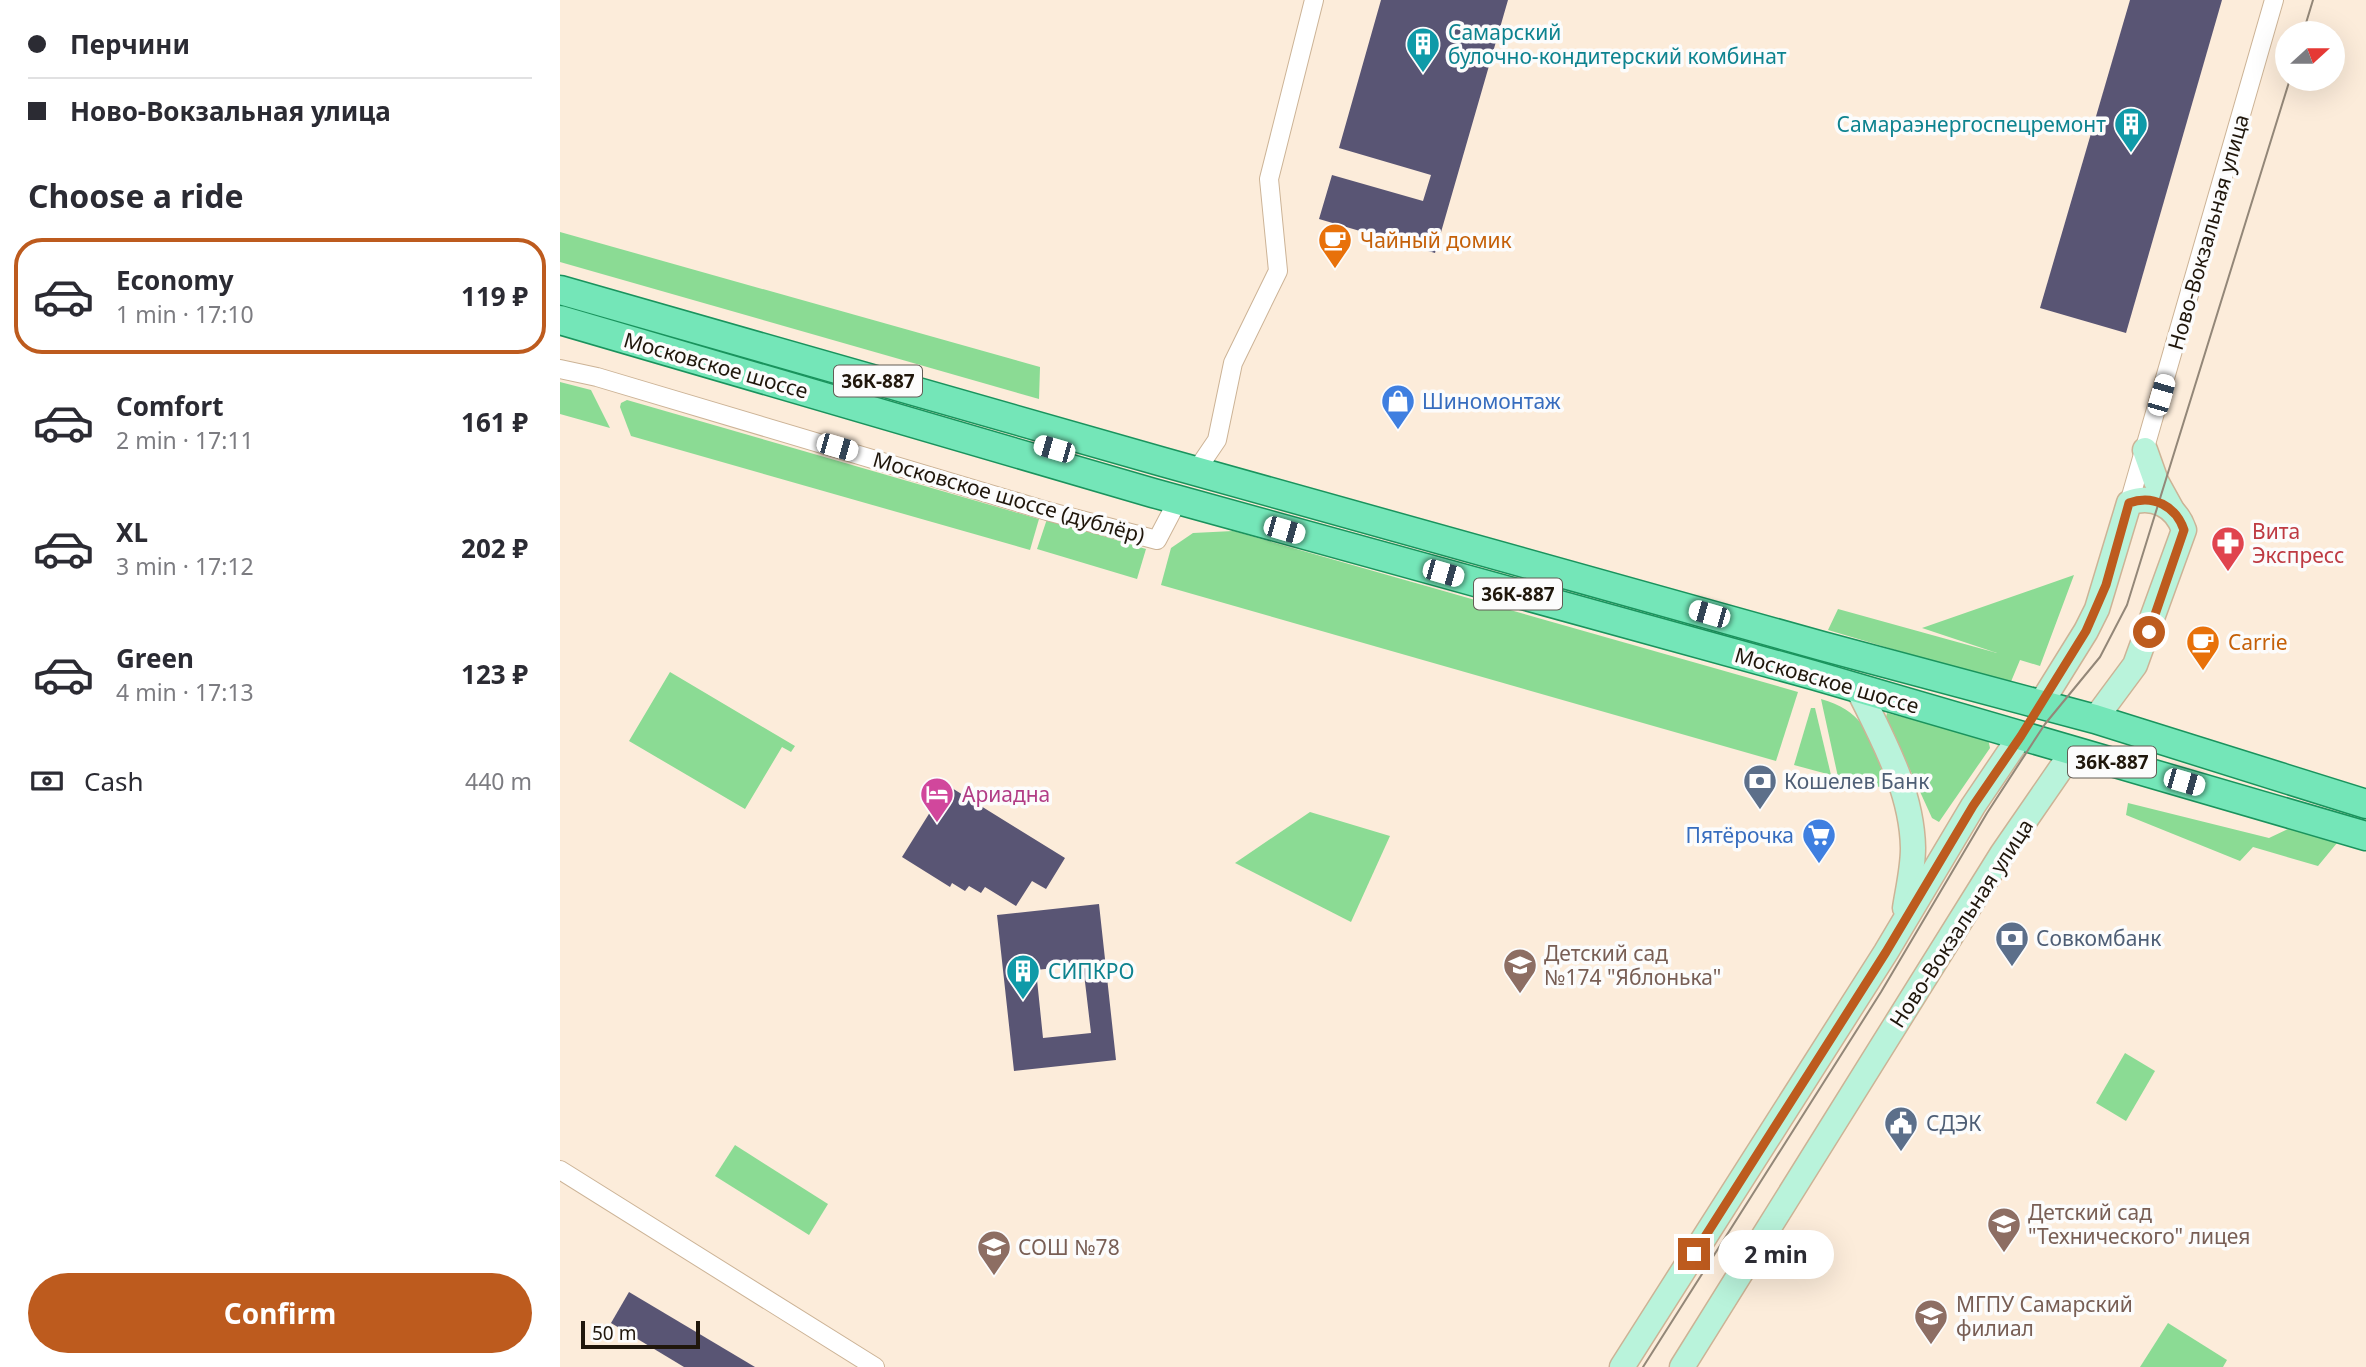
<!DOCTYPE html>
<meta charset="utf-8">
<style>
:root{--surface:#fff;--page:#f2f2f3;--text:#2b2b33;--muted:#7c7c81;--line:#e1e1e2;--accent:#bd5b1e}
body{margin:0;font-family:"Noto Sans",sans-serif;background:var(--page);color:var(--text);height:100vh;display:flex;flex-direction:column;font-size:26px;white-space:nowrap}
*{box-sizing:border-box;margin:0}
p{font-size:23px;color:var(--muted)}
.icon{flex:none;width:38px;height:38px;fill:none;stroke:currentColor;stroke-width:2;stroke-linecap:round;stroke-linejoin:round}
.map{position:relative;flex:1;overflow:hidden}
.drawer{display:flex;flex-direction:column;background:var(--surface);width:560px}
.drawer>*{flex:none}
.guide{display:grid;align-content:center;height:154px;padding:0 28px;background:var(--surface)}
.needle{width:46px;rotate:69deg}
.tools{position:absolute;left:1715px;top:21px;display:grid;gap:14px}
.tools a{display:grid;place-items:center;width:70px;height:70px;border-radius:50%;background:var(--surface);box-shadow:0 7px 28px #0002;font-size:35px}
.scale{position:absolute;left:21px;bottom:18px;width:119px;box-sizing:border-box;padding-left:7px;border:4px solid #20170c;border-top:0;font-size:19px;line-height:24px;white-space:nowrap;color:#20170c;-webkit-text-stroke:5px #fcfcfc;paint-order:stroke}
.end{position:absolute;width:32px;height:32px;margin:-16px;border:9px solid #bd5b1e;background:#fff;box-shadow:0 0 0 4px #fff}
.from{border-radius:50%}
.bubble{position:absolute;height:49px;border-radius:24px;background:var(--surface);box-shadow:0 7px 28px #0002;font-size:23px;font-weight:700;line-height:49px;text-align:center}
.car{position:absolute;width:21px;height:42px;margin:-21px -10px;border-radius:9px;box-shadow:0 0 5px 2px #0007;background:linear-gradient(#fff 24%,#345 0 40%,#fff 0 76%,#345 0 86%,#fff 0)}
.guide b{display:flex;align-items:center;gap:24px;height:66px;font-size:26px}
.guide b+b{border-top:2px solid var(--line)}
.guide i{width:18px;height:18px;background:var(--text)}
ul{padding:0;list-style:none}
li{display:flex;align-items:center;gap:21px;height:116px;margin:0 14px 10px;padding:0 14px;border:4px solid transparent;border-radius:28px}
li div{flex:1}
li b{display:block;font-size:26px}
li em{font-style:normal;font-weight:700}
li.on{border-color:var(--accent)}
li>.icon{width:63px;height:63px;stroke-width:1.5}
h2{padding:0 28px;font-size:32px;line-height:84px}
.pay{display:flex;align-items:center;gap:18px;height:77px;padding:0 28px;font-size:26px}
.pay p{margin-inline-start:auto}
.button{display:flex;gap:14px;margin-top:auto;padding:14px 28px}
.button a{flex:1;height:80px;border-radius:42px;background:var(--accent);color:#fff;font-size:28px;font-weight:700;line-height:80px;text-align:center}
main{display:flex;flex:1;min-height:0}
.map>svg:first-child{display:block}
.green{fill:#8bdb94}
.building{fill:#595574;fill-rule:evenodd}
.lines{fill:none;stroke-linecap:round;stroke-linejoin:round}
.street-casing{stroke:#ccb396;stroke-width:20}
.secondary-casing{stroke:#ccb396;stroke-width:27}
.primary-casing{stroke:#1a935d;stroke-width:31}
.street{stroke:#fff;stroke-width:18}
.secondary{stroke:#b9f3db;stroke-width:24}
.primary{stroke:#74e6b8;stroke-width:28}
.tram{stroke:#938778;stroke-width:2}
.route{stroke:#bd5b1e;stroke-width:9}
.labels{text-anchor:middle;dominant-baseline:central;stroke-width:7;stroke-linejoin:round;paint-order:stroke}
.shield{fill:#fcfcfc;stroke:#625c54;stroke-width:2}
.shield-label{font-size:19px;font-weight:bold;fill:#20170c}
.culture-label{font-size:21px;fill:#0d838f;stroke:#fcfcfc;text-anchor:start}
.street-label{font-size:21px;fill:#20170c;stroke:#fcfcfc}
.food-label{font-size:21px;fill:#c56008;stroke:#fcfcfc;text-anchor:start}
.shop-label{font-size:21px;fill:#366cbe;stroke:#fcfcfc;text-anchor:start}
.health-label{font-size:21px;fill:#be3a42;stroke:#fcfcfc;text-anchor:start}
.service-label{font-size:21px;fill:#4e5e75;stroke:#fcfcfc;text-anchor:start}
.hotel-label{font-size:21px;fill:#b23c85;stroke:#fcfcfc;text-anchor:start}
.education-label{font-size:21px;fill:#785e54;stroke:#fcfcfc;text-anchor:start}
</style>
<main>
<section class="drawer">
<div class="guide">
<b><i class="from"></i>Перчини</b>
<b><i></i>Ново-Вокзальная улица</b>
</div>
<h2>Choose a ride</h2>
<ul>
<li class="on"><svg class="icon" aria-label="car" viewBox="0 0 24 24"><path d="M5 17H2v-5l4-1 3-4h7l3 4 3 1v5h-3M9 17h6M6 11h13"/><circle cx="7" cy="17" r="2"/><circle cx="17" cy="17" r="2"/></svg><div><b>Economy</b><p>1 min · 17:10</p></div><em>119 ₽</em></li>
<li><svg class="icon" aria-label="car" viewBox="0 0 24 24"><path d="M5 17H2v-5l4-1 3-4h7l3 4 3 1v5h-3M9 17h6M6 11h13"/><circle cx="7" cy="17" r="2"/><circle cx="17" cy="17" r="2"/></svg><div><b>Comfort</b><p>2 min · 17:11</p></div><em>161 ₽</em></li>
<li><svg class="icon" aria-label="car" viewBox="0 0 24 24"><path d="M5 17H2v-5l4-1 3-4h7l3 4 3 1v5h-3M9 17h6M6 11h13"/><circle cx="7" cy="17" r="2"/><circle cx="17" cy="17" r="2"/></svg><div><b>XL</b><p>3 min · 17:12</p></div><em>202 ₽</em></li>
<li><svg class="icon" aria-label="car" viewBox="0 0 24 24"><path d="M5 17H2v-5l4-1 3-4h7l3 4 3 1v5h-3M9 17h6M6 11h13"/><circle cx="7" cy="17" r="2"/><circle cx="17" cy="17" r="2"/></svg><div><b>Green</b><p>4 min · 17:13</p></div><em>123 ₽</em></li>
</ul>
<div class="pay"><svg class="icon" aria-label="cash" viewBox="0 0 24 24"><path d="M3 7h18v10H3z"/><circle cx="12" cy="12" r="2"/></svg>Cash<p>440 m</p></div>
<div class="button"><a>Confirm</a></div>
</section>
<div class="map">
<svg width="1806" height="1367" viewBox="0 0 1806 1367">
<rect width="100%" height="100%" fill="#fcecda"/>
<!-- green -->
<g class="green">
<polygon points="0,232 480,367 479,399 0,262"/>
<polygon points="0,382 31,390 50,428 0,414"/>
<polygon points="67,400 479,519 470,550 71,436 60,407 61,403"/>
<polygon points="487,519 586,549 577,579 477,549"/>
<polygon points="673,531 1238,692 1216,761 601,585 611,548 633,533"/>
<polygon points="1514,575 1480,666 1460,660 1450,684 1268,630 1278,609 1437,653 1362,628"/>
<polygon points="110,672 235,746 231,752 222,747 185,809 69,741"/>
<path d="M1261 699C1311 713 1312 745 1328 789L1278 777Z"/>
<polygon points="1251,708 1255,708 1271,775 1234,765"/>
<polygon points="1327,713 1428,739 1430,748 1379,822 1372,818 1326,717"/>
<polygon points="1568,803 1709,838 1732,827 1777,843 1758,866 1693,847 1680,861 1566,815"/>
<polygon points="750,812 830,836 791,922 675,863"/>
<polygon points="1565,1053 1595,1071 1566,1121 1536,1103"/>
<polygon points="175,1145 268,1204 249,1235 155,1176"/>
<polygon points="1608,1323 1667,1360 1663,1367 1580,1367"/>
</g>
<!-- building -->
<g class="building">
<polygon points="821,0 948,0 875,253 759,219 772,175 863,201 871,175 779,148"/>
<polygon points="1570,0 1662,0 1566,333 1480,308"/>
<polygon points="387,785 505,858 486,889 472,881 456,906 425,887 421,893 409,886 405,891 392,883 390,887 342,857"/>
<path d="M539 904 556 1060 454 1071 437 915ZM523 965 531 1033 483 1038 476 970Z"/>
<polygon points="69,1292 195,1367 124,1367 51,1323"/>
</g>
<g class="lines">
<!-- street casing -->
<g class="street-casing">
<g id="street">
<polyline points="0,369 37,377 487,511 597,540 618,500"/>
<polyline points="636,471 657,440 673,363 718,271 709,179 754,0"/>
<polyline points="1569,503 1714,0"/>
<polyline points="0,1170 315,1367"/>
</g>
</g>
<!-- secondary casing -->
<g class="secondary-casing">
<g id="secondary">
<polyline points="1585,450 1596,481 1612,510"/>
<path d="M1298 689C1323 740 1352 791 1353 848 1353 868 1348 889 1345 908"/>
<path d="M1480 705 1526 631 1537 609 1569 503C1593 494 1616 506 1624 530L1575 665 1535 719"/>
<polyline points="1062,1367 1326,952 1413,806 1461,735"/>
<polyline points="1122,1367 1442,854 1513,751"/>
</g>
</g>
<!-- primary casing -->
<g class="primary-casing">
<g id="primary">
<polyline points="0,290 603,462 1262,646 1535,719 1806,804"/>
<polyline points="0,320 593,493 1253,675 1806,836"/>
</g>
</g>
<!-- street -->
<use href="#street" class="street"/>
<!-- secondary -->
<use href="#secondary" class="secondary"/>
<!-- primary -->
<use href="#primary" class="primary"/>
<!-- tram -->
<g class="tram">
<polyline points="1743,33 1753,0"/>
<polyline points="1083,1367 1321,992 1427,813 1485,724 1540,657 1567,605 1730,79"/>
</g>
</g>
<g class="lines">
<!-- route -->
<path class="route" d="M1134 1254 1326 952 1413 806 1461 736 1526 631 1546 585 1569 503C1593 494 1616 506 1624 530L1589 632"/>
</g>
<!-- icons -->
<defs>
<g id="building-pin" transform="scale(1.75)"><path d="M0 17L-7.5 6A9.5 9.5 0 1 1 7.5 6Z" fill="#0f9aa8" stroke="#fcfcfc"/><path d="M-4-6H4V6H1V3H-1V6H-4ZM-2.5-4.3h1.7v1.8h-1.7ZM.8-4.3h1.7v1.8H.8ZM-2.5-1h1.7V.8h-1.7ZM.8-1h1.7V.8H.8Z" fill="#fff"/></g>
<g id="cafe-pin" transform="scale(1.75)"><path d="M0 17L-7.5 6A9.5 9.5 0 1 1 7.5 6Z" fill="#e8710a" stroke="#fcfcfc"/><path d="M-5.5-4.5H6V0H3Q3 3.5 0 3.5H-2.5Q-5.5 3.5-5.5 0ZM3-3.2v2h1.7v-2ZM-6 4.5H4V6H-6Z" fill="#fff"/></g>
<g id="shop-pin" transform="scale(1.75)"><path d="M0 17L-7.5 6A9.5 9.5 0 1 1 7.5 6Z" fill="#3f7fe0" stroke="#fcfcfc"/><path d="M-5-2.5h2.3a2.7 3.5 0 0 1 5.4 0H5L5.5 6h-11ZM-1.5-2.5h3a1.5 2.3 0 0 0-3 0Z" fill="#fff"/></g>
<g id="pharmacy-pin" transform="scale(1.75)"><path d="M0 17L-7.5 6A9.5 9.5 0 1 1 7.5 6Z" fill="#e0444e" stroke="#fcfcfc"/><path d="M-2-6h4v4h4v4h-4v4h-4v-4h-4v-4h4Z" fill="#fff"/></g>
<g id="bank-pin" transform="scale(1.75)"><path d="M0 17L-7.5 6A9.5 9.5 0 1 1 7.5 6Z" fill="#5c6f8a" stroke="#fcfcfc"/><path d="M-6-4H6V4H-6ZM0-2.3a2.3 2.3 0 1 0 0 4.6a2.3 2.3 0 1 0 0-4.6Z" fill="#fff"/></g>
<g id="hotel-pin" transform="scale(1.75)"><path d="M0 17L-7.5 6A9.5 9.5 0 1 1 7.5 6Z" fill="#d1479c" stroke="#fcfcfc"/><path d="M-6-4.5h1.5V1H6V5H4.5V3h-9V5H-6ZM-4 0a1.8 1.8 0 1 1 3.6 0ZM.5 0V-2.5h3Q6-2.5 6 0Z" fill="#fff"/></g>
<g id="supermarket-pin" transform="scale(1.75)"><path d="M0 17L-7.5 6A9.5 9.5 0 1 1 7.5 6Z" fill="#3f7fe0" stroke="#fcfcfc"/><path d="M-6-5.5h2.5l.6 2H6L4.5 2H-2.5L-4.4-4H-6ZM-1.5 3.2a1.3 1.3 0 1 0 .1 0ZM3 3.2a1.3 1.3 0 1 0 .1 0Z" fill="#fff"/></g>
<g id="school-pin" transform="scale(1.75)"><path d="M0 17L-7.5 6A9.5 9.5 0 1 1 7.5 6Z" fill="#8d6e63" stroke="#fcfcfc"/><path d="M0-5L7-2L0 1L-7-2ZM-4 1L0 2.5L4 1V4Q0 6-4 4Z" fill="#fff"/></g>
<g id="civic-pin" transform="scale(1.75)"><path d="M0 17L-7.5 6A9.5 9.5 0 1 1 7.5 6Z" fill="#5c6f8a" stroke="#fcfcfc"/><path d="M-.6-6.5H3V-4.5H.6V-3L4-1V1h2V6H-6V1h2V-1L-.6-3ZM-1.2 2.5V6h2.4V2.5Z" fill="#fff"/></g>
<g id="university-pin" transform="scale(1.75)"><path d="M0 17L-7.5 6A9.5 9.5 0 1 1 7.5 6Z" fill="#8d6e63" stroke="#fcfcfc"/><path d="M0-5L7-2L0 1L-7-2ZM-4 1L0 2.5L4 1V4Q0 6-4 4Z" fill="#fff"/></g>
</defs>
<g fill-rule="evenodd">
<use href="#building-pin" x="863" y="44"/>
<use href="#building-pin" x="1571" y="124"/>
<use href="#cafe-pin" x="775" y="240"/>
<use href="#shop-pin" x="838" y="401"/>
<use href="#pharmacy-pin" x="1668" y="543"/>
<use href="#cafe-pin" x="1643" y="642"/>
<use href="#bank-pin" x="1200" y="781"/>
<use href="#hotel-pin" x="377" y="794"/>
<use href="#supermarket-pin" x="1259" y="835"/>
<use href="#bank-pin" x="1452" y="938"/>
<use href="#school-pin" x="960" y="965"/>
<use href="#building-pin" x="463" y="971"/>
<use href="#civic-pin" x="1341" y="1123"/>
<use href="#school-pin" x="1444" y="1224"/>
<use href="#school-pin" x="434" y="1247"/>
<use href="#university-pin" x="1371" y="1316"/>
</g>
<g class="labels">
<!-- shield labels -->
<g class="shield">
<rect x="274" y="365.5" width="88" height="31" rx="5"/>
<rect x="914" y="578.5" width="88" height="31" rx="5"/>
<rect x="1508" y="746.5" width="88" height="31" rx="5"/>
</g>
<g class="shield-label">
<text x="318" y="381">36К-887</text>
<text x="958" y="594">36К-887</text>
<text x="1552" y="762">36К-887</text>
</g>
<!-- culture labels -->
<g class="culture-label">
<text x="888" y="32">Самарский<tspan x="888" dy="24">булочно-кондитерский комбинат</tspan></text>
<text x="1546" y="124" text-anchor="end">Самараэнергоспецремонт</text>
<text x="488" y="971">СИПКРО</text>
</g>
<!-- street labels -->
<g class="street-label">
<text transform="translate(1648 232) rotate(-74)">Ново-Вокзальная улица</text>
<text transform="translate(156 365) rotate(16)">Московское шоссе</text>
<text transform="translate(449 497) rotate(16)">Московское шоссе (дублёр)</text>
<text transform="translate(1267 680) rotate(16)">Московское шоссе</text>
<text transform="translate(1401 923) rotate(-57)">Ново-Вокзальная улица</text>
</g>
<!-- food labels -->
<g class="food-label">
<text x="800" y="240">Чайный домик</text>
<text x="1668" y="642">Carrie</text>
</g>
<!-- shop labels -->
<g class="shop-label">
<text x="862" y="401">Шиномонтаж</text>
<text x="1234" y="835" text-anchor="end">Пятёрочка</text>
</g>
<!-- health labels -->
<g class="health-label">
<text x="1692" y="531">Вита<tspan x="1692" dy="24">Экспресс</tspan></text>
</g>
<!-- service labels -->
<g class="service-label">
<text x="1224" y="781">Кошелев Банк</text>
<text x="1476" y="938">Совкомбанк</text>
<text x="1366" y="1123">СДЭК</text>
</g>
<!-- hotel labels -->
<g class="hotel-label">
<text x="402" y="794">Ариадна</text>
</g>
<!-- education labels -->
<g class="education-label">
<text x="984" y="953">Детский сад<tspan x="984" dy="24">№174 "Яблонька"</tspan></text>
<text x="1468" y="1212">Детский сад<tspan x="1468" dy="24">"Технического" лицея</tspan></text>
<text x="458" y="1247">СОШ №78</text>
<text x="1396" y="1304">МГПУ Самарский<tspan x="1396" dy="24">филиал</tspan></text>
</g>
</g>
</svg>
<div class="tools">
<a><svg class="needle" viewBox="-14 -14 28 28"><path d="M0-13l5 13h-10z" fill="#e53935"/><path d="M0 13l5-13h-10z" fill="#7c7c81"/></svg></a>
</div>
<div class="scale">50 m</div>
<i class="end from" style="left:1589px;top:632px"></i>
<i class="end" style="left:1134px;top:1254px"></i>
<div class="bubble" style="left:1158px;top:1230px;width:116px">2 min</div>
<i class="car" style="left:1601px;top:395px;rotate:16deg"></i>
<i class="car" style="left:277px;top:447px;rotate:106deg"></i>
<i class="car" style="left:494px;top:449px;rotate:286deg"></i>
<i class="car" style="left:724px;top:530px;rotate:106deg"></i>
<i class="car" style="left:883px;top:573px;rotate:106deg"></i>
<i class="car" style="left:1149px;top:614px;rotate:286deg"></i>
<i class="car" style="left:1624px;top:782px;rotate:106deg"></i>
</div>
</main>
